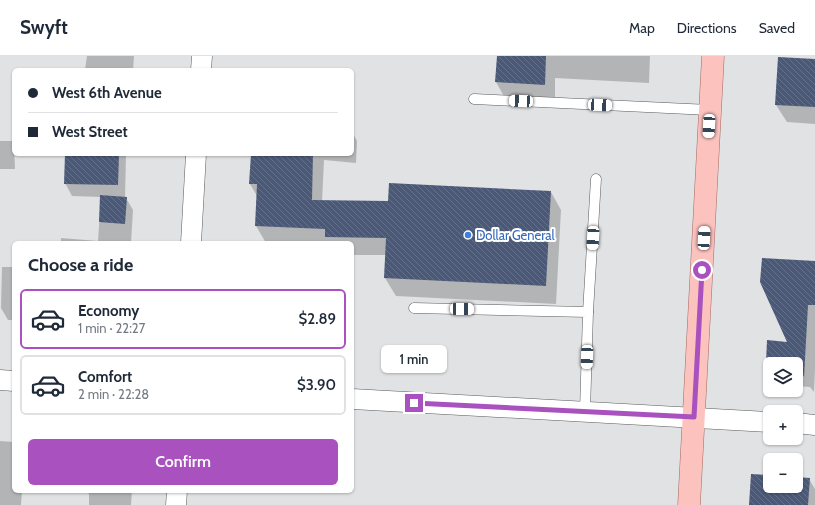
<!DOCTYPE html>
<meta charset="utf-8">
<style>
:root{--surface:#fff;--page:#f6f6f7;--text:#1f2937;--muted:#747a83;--line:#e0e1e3;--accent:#a951be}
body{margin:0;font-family:Cabin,sans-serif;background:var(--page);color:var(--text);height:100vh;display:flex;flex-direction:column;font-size:15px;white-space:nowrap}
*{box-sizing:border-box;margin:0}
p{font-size:13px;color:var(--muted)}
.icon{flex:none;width:22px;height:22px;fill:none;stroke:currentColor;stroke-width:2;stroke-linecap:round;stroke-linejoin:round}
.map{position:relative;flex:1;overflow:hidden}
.details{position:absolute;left:12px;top:185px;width:342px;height:252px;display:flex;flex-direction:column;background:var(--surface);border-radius:6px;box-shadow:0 1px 3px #0004}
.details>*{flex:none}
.guide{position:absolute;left:12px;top:12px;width:342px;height:88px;border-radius:6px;box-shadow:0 1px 3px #0004;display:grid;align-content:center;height:88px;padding:0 16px;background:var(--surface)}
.tools{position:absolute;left:763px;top:301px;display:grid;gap:8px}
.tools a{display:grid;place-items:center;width:40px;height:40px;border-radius:6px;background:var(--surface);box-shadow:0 1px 3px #0004;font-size:20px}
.end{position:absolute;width:18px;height:18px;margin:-9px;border:5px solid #a951be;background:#fff;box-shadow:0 0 0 2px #fff}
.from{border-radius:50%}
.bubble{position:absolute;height:28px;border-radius:6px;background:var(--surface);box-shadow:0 1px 3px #0004;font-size:13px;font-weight:600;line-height:28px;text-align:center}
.car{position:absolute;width:12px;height:24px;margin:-12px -6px;border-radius:5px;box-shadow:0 0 3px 1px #0007;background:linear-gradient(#fff 24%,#345 0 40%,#fff 0 76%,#345 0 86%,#fff 0)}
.guide b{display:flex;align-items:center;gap:14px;height:38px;font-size:15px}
.guide b+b{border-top:1px solid var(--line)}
.guide i{width:10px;height:10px;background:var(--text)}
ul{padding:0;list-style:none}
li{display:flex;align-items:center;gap:12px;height:60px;margin:0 8px 6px;padding:0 8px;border:2px solid var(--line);border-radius:6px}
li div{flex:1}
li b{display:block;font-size:15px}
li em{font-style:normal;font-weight:600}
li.current{border-color:var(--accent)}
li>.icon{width:36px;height:36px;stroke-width:1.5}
h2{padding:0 16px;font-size:18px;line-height:48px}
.cta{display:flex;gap:8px;margin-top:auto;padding:8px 16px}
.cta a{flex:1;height:46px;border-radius:6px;background:var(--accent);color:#fff;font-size:16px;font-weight:600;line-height:46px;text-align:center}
header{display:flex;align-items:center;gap:24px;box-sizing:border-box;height:56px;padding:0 20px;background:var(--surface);border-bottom:1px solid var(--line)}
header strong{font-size:19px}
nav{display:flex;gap:22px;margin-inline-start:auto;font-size:14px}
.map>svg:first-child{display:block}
.shadow{fill:#0003}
.building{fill:url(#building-back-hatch)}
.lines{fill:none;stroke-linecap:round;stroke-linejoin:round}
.lane-casing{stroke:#595a5c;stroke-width:11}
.street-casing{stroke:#595a5c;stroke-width:21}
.primary-casing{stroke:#a56863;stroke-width:23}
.lane{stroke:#fff;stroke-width:10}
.street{stroke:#fff;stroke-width:20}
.primary{stroke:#fbc2be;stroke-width:22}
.route{stroke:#a951be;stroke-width:5}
.shop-dot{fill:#3f7fe0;stroke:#fff;stroke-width:1.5}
.labels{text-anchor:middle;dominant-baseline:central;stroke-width:4;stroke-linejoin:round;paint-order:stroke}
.shop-label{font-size:13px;fill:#366cbe;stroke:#fff;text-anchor:start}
</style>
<header>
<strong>Swyft</strong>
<nav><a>Map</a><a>Directions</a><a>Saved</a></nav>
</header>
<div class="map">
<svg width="815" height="449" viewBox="0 0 815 449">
<defs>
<pattern id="building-back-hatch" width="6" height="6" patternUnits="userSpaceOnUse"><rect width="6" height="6" fill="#4b5979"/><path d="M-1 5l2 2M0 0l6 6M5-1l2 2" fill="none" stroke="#667088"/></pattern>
</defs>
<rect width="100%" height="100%" fill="#e0e2e4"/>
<!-- shadow -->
<g class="shadow">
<polygon points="87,0 134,0 133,14 85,14"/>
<polygon points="498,0 650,0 649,27 555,22 555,46 506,44 496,26"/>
<polygon points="815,4 815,68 787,66 776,49"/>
<polygon points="352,76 357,85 356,107 324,104 322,146 389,146 551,136 561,154 556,248 396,240 385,222 386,199 352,199 352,187 266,187 256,170 257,140 250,128 252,98 352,98"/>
<polygon points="0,85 12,85 14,89 15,113 0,113"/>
<polygon points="66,98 126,98 125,142 126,142 133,154 131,187 61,187 61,182 98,185 101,141 72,140 65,127"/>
<polygon points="815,206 815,314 814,336 810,331 796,330 796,308 770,308 770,310 767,305 789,287"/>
<polygon points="2,211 14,211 14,264 8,264 1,252"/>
<polygon points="0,385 14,386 14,435 22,435 21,449 0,449"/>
<polygon points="770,420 770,430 796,430 796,422 809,423 815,433 815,449 750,449"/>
<polygon points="87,435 132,435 131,449 89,449 89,438"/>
</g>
<!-- building -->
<g class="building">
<polygon points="497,0 546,0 545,29 495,26"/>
<polygon points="778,1 815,3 815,51 775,49"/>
<polygon points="65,98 119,98 118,129 64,128"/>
<polygon points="251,98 313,98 312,144 388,145 389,127 551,135 546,230 384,222 386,182 325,181 325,173 255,170 257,128 249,128"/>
<polygon points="100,139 127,141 125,168 99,166"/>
<polygon points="762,202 815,205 815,249 808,249 804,321 798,308 780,308 780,306 766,306 767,284 787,286 760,226"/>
<polygon points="751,418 770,419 770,430 796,430 796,421 810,422 808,449 749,449"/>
</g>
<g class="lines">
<!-- lane casing -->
<g class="lane-casing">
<g id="lane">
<polyline points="474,43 710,54"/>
<polyline points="414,252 588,256 585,355"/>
<polyline points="588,256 596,123"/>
</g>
</g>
<!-- street casing -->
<g class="street-casing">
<g id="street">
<polyline points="201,14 202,0"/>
<polyline points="191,187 196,98"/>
<polyline points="0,324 14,325"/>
<polyline points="352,343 770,366"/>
<polyline points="796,367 815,369"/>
<polyline points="176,449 177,435"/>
</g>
</g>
<!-- primary casing -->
<g class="primary-casing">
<polyline id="primary" points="689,449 713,0"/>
</g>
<!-- lane -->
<use href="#lane" class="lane"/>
<!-- street -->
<use href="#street" class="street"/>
<!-- primary -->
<use href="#primary" class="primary"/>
</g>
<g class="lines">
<!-- route -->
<polyline class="route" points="414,347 694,361 702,214"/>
</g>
<!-- markers -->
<circle class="shop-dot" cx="468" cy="179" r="4"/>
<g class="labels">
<!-- shop labels -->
<g class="shop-label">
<text x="476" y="179">Dollar General</text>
</g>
</g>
</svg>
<div class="tools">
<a><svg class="icon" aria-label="layers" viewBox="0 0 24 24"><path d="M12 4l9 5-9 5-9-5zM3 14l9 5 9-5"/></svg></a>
<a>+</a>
<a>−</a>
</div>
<i class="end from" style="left:702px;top:214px"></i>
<i class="end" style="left:414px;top:347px"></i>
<div class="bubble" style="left:381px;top:289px;width:66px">1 min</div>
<i class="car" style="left:521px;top:45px;rotate:273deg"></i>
<i class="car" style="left:600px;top:49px;rotate:93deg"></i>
<i class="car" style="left:709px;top:70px;rotate:183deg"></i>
<i class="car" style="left:593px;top:182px;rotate:183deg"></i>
<i class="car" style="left:704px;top:182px;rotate:3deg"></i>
<i class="car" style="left:462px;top:253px;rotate:91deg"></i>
<i class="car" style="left:587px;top:301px;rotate:182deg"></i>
<div class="guide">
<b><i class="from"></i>West 6th Avenue</b>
<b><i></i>West Street</b>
</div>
<section class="details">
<h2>Choose a ride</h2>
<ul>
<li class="current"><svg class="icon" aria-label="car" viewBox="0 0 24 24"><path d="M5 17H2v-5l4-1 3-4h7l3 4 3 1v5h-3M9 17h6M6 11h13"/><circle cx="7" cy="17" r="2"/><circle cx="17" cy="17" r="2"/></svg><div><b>Economy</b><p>1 min · 22:27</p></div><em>$2.89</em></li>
<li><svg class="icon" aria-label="car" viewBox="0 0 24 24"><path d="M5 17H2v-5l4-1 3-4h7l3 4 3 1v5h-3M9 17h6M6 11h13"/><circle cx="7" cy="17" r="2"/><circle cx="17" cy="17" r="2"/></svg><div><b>Comfort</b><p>2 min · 22:28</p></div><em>$3.90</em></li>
</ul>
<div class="cta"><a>Confirm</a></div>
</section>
</div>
